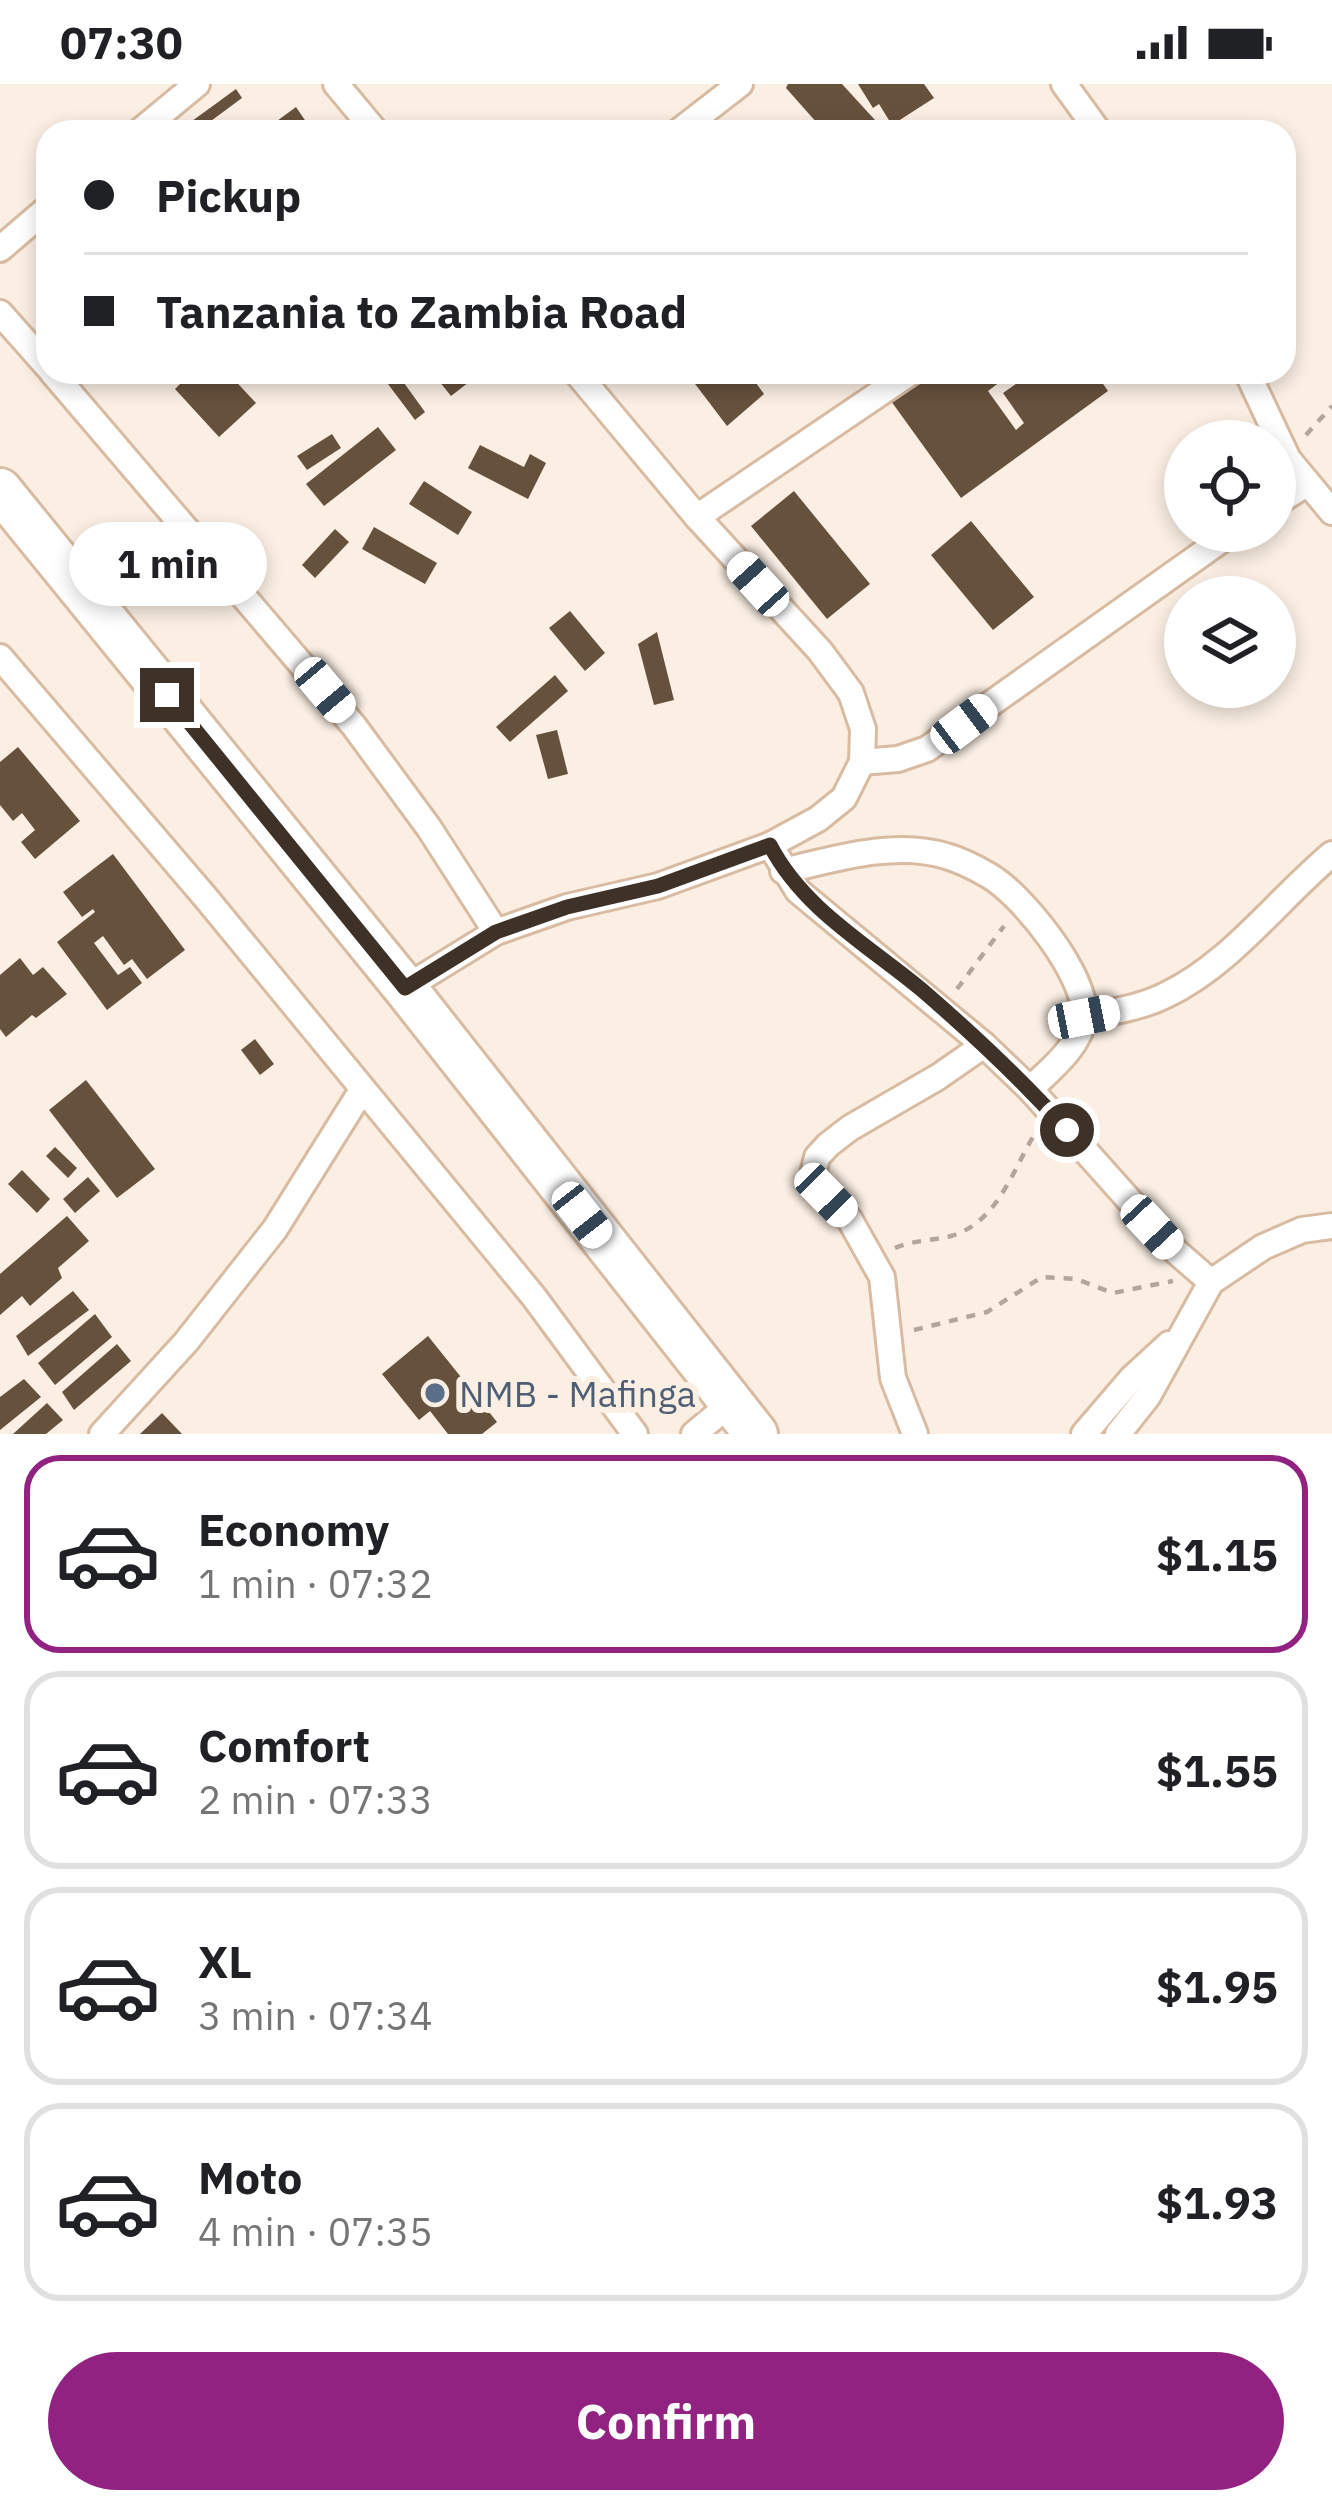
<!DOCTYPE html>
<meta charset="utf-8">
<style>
:root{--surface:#fff;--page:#f6f6f6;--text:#202124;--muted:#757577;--line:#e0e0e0;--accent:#922282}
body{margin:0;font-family:"IBM Plex Sans",sans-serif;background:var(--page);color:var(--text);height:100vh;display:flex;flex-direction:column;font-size:45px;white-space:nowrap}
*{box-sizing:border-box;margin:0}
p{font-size:39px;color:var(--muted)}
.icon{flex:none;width:66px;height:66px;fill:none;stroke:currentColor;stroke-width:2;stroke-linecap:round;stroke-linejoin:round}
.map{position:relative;height:1350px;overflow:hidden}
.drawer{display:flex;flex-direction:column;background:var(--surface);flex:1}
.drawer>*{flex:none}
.guide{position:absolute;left:36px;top:36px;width:1260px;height:264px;border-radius:36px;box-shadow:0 6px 18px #0003;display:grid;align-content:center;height:264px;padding:0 48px;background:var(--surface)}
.tools{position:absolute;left:1164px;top:336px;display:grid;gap:24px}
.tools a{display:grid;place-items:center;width:132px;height:132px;border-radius:50%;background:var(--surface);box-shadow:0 6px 18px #0003;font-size:60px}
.end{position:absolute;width:54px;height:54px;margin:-27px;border:15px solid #3e3228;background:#fff;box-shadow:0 0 0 6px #fff}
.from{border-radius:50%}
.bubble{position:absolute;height:84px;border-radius:42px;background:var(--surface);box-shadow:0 6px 18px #0003;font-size:39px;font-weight:700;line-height:84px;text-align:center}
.car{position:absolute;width:36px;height:72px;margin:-36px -18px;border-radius:15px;box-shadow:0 0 9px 3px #0007;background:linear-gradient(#fff 24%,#345 0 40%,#fff 0 76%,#345 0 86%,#fff 0)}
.guide b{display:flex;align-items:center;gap:42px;height:114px;font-size:45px}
.guide b+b{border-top:3px solid var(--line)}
.guide i{width:30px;height:30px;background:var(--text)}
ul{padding:21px 0 0;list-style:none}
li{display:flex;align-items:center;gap:36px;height:198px;margin:0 24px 18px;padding:0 24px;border:6px solid var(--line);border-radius:36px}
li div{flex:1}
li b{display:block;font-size:45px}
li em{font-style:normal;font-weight:700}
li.current{border-color:var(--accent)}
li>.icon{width:108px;height:108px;stroke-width:1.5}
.cta{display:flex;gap:24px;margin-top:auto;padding:24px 48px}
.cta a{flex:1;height:138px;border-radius:72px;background:var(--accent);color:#fff;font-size:48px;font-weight:700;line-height:138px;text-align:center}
.status{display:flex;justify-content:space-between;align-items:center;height:84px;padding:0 60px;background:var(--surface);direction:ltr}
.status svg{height:33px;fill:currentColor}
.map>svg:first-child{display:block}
.building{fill:#66513d}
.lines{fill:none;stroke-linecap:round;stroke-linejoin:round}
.minor-casing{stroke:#d8bba1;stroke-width:30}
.trunk-casing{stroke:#d8bba1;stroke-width:48}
.path{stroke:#b2a69b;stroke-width:4.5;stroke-dasharray:9 9;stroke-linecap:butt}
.minor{stroke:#fff;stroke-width:24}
.trunk{stroke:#fff;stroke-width:42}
.route{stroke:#3e3228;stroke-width:15}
.service-dot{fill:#5c6f8a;stroke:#fbefe4;stroke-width:4.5}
.labels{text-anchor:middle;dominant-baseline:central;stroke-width:12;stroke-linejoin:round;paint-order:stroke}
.service-label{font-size:36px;fill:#4e5e75;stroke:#fbefe4;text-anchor:start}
</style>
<div class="status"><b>07:30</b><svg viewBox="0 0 49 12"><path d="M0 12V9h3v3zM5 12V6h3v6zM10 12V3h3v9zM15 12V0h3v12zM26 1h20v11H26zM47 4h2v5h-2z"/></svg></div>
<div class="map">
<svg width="1332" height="1350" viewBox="0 0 1332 1350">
<rect width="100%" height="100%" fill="#fbefe4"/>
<!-- building -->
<g class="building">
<polygon points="788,0 842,0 886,48 825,48 786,4"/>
<polygon points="858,0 924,0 934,14 892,41 879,20 873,24"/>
<polygon points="236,5 242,14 196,48 177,48"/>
<polygon points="296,23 313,48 284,48 277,37"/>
<polygon points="192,288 227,288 256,319 219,353 175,305"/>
<polygon points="440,288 468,288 473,295 451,312 435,292"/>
<polygon points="686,288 748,288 764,310 727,342"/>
<polygon points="930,288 1013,288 988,307 1016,346 1024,339 1003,309 1027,292 1025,288 1095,288 1108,307 961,414 891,317"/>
<polygon points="399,292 425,328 415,336 388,300"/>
<polygon points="378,343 396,366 324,422 306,400"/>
<polygon points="332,350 341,364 307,386 297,372"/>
<polygon points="480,361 524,383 530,370 546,379 528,415 468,384"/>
<polygon points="424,397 472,428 458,451 409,420"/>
<polygon points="794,407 870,500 827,535 751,442"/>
<polygon points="971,437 1034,513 993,546 931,471"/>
<polygon points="374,443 437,479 425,500 362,465"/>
<polygon points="335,445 349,458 315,494 302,481"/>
<polygon points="570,527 605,569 585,587 549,544"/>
<polygon points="657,548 674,616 654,621 638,560"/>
<polygon points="555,591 568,607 510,658 496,643"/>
<polygon points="557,646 568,690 548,695 536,651"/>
<polygon points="18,663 80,737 35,775 21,758 35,746 22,729 13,737 0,721 0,678"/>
<polygon points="113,770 185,866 147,895 132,875 124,881 103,852 94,859 118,891 130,883 142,899 107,926 57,858 95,828 93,825 82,833 63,808"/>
<polygon points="20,874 33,891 43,883 67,910 36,934 32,931 6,953 0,945 0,891"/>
<polygon points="255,955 274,980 260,991 241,966"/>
<polygon points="86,996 155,1085 117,1114 49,1026"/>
<polygon points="55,1063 77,1084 68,1094 46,1072"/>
<polygon points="22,1086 50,1115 37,1129 8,1100"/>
<polygon points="88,1093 100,1107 75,1129 63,1115"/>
<polygon points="67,1132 89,1157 58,1184 62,1194 30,1222 22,1212 0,1231 0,1190"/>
<polygon points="73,1207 89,1226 28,1272 16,1252"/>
<polygon points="95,1230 112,1253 55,1301 38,1279"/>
<polygon points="428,1252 497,1338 482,1350 448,1350 430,1327 419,1336 382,1290"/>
<polygon points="117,1260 131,1277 74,1326 62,1308"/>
<polygon points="24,1295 41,1313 0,1346 0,1313"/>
<polygon points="47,1319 63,1336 46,1350 13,1350"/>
<polygon points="162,1329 182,1350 140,1350"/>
</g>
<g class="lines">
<!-- minor casing -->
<g class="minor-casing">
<g id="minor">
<polyline points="336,0 376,48"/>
<polyline points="1064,0 1099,48"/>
<polyline points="139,48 197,0"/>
<polyline points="678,48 740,0"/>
<polyline points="0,165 48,124"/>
<polyline points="0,229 48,283"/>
<polyline points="52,288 354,642 429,744 496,848"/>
<polyline points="1247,288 1288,375 1332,428"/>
<polyline points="1275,420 1306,400"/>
<polyline points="697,433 911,288"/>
<polyline points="0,573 206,814 534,1213 635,1350"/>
<polyline points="862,678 898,675 927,665 1234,447"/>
<polyline points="770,761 798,807 984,961 1030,1005 1172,1164 1211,1198"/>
<path d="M783 787C834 775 895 756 946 772 960 776 976 784 988 791 1022 810 1087 892 1084 932 1081 962 1050 986 1030 1005"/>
<polyline points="405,904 496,848 567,823 658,802 770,761 818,735 844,714 862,678 863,645 851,609 820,567 697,433 576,288"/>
<path d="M1084 933C1111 928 1140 924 1166 911 1231 880 1277 816 1332 770"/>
<polyline points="102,1350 186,1258 275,1145 362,1006"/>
<polyline points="694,1350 730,1320"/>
<polyline points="915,1350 893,1294 882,1193 850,1136 817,1099 814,1086 817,1073 828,1061 850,1044 938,993 984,961"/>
<polyline points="1084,1350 1132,1294 1169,1260"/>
<polyline points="1118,1350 1148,1312 1211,1198 1263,1163 1302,1146 1332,1142"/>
</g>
</g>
<!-- trunk casing -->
<g class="trunk-casing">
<polyline id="trunk" points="0,406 405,904 756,1350"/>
</g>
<!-- path -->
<g class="path">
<polyline points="1306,351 1332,322"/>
<polyline points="957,905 1004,842"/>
<path d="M895 1164C913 1156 932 1157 951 1152 997 1139 1013 1086 1034 1051"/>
<polyline points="914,1246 987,1228 1042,1193 1076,1195 1113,1209 1173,1197"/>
</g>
<!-- minor -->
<use href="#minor" class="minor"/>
<!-- trunk -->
<use href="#trunk" class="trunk"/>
</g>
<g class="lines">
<!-- route -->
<path class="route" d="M167 611 405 904 496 848 567 823 658 802 770 761C803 825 868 861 922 906 973 950 1022 996 1067 1046"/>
</g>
<!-- markers -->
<circle class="service-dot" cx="435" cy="1309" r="12"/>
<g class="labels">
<!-- service labels -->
<g class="service-label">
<text x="459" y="1309">NMB - Mafinga</text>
</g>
</g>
</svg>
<div class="tools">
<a><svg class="icon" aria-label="locate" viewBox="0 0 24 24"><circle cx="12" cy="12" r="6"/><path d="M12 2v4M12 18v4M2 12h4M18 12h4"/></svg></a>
<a><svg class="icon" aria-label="layers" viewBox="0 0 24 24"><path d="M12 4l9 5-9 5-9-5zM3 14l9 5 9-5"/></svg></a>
</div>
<i class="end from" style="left:1067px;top:1046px"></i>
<i class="end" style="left:167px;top:611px"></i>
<div class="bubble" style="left:69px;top:438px;width:198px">1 min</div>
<i class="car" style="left:758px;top:500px;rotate:318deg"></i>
<i class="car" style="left:325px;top:606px;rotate:140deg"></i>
<i class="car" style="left:964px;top:640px;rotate:53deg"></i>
<i class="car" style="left:1084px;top:933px;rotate:79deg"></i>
<i class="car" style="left:826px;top:1111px;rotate:136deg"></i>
<i class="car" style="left:582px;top:1131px;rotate:142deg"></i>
<i class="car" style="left:1152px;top:1143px;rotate:137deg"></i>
<div class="guide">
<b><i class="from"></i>Pickup</b>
<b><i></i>Tanzania to Zambia Road</b>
</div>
</div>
<section class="drawer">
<ul>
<li class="current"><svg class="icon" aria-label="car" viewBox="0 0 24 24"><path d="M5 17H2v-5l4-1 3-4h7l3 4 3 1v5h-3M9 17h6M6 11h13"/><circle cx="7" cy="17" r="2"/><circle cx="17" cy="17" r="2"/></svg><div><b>Economy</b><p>1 min · 07:32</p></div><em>$1.15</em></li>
<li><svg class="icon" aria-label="car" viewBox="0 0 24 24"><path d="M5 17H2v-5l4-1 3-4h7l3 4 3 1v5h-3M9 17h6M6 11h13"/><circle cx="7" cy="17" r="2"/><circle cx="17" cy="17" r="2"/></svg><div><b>Comfort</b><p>2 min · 07:33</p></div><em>$1.55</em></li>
<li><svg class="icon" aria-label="car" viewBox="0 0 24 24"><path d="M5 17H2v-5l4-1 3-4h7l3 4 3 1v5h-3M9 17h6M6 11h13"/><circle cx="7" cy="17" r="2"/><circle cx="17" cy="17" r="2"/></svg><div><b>XL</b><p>3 min · 07:34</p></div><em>$1.95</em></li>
<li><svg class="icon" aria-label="car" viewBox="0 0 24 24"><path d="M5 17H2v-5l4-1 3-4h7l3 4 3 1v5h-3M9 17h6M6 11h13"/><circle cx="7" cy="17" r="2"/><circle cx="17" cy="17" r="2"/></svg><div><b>Moto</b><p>4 min · 07:35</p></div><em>$1.93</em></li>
</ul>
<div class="cta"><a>Confirm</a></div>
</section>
